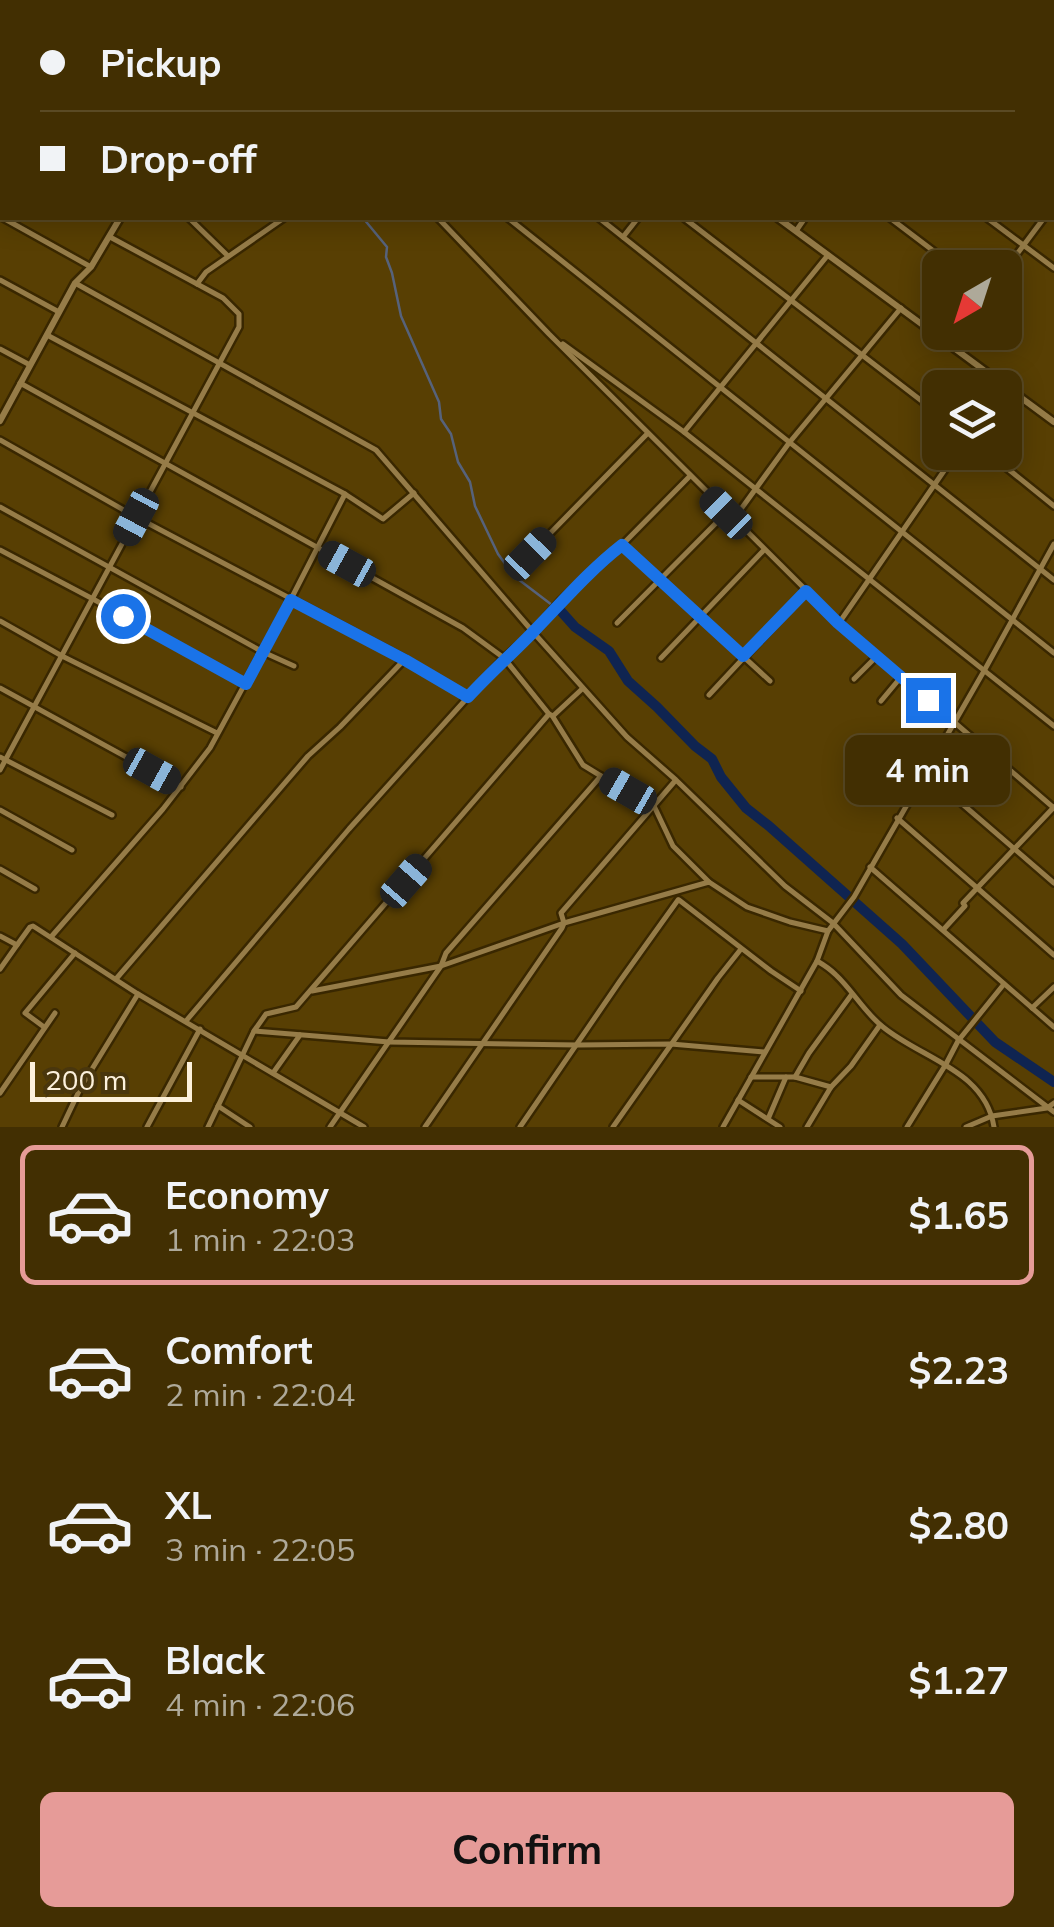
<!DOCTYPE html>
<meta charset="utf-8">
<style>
:root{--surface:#422f02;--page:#4c3b11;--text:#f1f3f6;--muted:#aea999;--line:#5a4a24;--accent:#e69b98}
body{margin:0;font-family:Mulish,sans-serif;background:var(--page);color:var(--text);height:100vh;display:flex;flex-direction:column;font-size:38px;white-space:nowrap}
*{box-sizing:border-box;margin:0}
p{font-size:32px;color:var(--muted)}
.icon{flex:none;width:55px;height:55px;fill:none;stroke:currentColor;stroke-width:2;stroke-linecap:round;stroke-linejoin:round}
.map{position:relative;height:1127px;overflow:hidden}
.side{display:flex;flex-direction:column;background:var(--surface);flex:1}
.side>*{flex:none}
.banner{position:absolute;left:0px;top:0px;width:1055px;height:220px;box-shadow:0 5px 25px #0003,0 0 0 2px var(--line);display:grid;align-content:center;height:220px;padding:0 40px;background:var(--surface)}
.needle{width:65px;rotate:219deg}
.fabs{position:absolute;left:922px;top:250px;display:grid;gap:20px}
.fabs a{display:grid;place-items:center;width:100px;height:100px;border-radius:15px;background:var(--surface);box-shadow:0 5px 25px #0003,0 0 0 2px var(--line);font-size:50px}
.scale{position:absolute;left:30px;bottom:25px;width:162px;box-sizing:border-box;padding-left:10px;border:5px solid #fdf1dc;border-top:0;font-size:28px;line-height:35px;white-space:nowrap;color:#fdf1dc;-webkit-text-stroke:8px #49360d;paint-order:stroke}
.end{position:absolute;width:45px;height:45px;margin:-22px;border:12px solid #1a73e8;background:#fff;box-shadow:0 0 0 5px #fff}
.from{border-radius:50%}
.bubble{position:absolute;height:70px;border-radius:15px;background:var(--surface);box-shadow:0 5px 25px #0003,0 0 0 2px var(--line);font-size:32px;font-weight:700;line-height:70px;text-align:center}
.car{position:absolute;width:30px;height:60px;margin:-30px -15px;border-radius:12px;box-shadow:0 0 8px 2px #0007;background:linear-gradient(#222 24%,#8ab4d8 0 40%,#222 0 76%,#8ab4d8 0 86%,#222 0)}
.banner b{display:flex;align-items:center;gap:35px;height:95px;font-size:38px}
.banner b+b{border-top:2px solid var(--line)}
.banner i{width:25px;height:25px;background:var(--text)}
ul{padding:18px 0 0;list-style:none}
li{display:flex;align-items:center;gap:30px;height:140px;margin:0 20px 15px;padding:0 20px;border:5px solid transparent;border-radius:15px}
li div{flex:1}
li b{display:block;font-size:38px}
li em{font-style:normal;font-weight:700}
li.current{border-color:var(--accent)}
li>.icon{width:90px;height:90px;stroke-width:1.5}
.cta{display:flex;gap:20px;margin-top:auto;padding:20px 40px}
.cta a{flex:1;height:115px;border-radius:15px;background:var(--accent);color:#111;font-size:40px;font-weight:700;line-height:115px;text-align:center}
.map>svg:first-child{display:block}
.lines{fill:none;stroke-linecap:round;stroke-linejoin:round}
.stream{stroke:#56627b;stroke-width:2.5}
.river{stroke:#0f2451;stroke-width:10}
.minor-casing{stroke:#392700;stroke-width:10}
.tertiary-casing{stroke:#392700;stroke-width:11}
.minor{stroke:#967c48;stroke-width:5}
.tertiary{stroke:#967c48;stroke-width:6}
.route{stroke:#1a73e8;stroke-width:12}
</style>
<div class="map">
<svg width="1054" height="1127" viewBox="0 0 1054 1127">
<rect width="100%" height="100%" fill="#583f03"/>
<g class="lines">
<!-- stream -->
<g class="stream">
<polyline points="0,107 2,106"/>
<polyline points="363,218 387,247 386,257 392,273 401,316 439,402 441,419 451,434 458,462 470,482 475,506 498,554 514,576 552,605"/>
</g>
<!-- river -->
<polyline class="river" points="559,609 575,627 609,651 628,681 657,707 695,746 712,759 721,777 746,808 769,826 902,944 995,1042 1054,1082"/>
<!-- minor casing -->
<g class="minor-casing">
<g id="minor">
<polyline points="39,0 43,2"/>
<polyline points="141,0 145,2"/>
<polyline points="240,0 244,2"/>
<polyline points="333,0 337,2"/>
<polyline points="392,0 396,2"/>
<polyline points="605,0 608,2"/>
<polyline points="696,0 700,2"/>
<polyline points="783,0 786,2"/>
<polyline points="862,0 866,2"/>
<polyline points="946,0 950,2"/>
<polyline points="1031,0 1034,2"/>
<polyline points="68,2 69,0"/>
<polyline points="507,2 509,0"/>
<polyline points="791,2 792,0"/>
<polyline points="969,2 970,0"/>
<polyline points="0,14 2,15"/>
<polyline points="1052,16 1054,17"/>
<polyline points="1052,78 1054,79"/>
<polyline points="1052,142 1054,143"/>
<polyline points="0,177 2,177"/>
<polyline points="1052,206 1054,204"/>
<polyline points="3,218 91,267"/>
<polyline points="189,218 228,256"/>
<polyline points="438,218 549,334 839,623 1054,808"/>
<polyline points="508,218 1054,653"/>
<polyline points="599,218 1054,580"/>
<polyline points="684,218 940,415"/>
<polyline points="890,218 956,268"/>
<polyline points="987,218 1054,268"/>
<polyline points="796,231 805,218"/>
<polyline points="623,237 638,218"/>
<polyline points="1005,270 1044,218"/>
<polyline points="0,280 59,312"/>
<polyline points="75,283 376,450 533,632 627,737 676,780 785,886 833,923 901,995 1054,1112"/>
<polyline points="197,284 206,272 284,218"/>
<polyline points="47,335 345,494 383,519 414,493"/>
<polyline points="563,344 684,432 1054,726"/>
<polyline points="951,346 960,332"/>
<polyline points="0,349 30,365"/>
<polyline points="20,383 463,628 504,658 549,714"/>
<polyline points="684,432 828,255"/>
<polyline points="0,440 136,517 405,659 468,697"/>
<polyline points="987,452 1054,506"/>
<polyline points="0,507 263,652 294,666"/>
<polyline points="733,520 789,443 901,308"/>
<polyline points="622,545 770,681"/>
<polyline points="0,550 93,599 246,684"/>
<polyline points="530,554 647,434"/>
<polyline points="0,621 62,656 217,733"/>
<polyline points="617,623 726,513"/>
<polyline points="839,623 957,452"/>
<polyline points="661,658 764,550"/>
<polyline points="854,679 877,656"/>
<polyline points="0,688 181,787"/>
<polyline points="709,695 806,591"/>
<polyline points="881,701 901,677"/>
<polyline points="0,757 112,815"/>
<polyline points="0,770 239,327 239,314 223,298 110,237"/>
<polyline points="924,771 1054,883"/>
<polyline points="601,776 654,806 673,846 709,882"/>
<polyline points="0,810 72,850"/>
<polyline points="897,818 1054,955"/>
<polyline points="870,867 1054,1027"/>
<polyline points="0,869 35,889"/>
<polyline points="679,900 771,971 801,991"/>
<polyline points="943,930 965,906 963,903 1054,807"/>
<polyline points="0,936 17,945 30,927 33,926 138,994 364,1127"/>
<polyline points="51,937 163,809 210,748 291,599 345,494"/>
<path d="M817 961C824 965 831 970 836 975 853 991 865 1013 883 1027 922 1059 985 1070 994 1127"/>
<polyline points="0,969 17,945"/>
<polyline points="116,979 308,756 340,727 405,659"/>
<polyline points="312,991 441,966 564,923 709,882 747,907 790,922 828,931"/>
<polyline points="1032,1008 1054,987"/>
<polyline points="186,1021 349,829 468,697 504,658 533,632 560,601 622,545 689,477"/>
<polyline points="44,1027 25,1013 75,953"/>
<polyline points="254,1031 389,1042 578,1045 671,1044 764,1052"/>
<polyline points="273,1073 300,1035"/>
<polyline points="751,1077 795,1077 831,1087"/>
<polyline points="795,1077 809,1053 852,994"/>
<polyline points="0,1093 55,1013"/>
<polyline points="738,1100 780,1127"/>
<polyline points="218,1106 250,1127"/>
<polyline points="768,1119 786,1077"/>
<polyline points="62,1127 81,1087 138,994"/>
<polyline points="147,1127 200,1029"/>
<polyline points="208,1127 254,1031 266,1014 296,1007 549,714 553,716 582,689"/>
<polyline points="330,1127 441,966 446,953 601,776 583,765 553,717"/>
<polyline points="425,1127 562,928 564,923 561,913 675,781"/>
<polyline points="520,1127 620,981 678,900"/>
<polyline points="613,1127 718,978 741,949"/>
<polyline points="723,1127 817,961 828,931 854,897 984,671 1054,544"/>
<polyline points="807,1127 831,1087 851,1066 880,1025"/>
<polyline points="907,1127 946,1064 958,1041 1004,984"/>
<polyline points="966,1127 992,1116 1047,1108 1054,1103"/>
</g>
</g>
<!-- tertiary casing -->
<g class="tertiary-casing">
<g id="tertiary">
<polyline points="487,0 490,2"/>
<polyline points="228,2 230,0"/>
<polyline points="778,218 1054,422"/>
<polyline points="0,421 75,283 91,267 120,218"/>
</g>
</g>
<!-- minor -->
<use href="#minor" class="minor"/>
<!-- tertiary -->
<use href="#tertiary" class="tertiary"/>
</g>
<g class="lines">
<!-- route -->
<path class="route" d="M123 616 246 684 291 600 405 660 468 697C490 673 514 652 536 629 564 600 590 570 622 545L743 656 806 591 838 623 928 700"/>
</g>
</svg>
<div class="fabs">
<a><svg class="needle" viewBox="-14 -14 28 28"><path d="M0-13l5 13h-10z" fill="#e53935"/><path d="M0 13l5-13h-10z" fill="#aea999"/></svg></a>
<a><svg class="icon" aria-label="layers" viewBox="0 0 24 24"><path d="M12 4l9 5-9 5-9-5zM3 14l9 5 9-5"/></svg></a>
</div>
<div class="scale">200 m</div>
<i class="end from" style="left:123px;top:616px"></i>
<i class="end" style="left:928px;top:700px"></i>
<div class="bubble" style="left:845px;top:735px;width:165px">4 min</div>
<i class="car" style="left:726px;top:513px;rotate:315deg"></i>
<i class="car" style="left:136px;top:517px;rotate:208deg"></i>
<i class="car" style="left:530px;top:554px;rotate:44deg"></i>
<i class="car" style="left:347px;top:564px;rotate:299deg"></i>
<i class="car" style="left:152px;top:771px;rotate:119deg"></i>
<i class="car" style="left:628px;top:791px;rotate:300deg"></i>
<i class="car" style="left:406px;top:881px;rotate:41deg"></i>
<div class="banner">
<b><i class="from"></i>Pickup</b>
<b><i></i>Drop-off</b>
</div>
</div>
<section class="side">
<ul>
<li class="current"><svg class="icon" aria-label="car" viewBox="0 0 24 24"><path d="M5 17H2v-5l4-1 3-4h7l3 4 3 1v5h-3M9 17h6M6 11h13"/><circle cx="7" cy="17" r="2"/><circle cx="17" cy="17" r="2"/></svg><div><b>Economy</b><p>1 min · 22:03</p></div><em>$1.65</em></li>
<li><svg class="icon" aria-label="car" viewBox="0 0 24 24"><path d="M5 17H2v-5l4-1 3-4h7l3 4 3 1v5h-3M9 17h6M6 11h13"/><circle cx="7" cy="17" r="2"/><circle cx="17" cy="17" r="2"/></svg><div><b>Comfort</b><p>2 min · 22:04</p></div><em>$2.23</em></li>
<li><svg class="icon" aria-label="car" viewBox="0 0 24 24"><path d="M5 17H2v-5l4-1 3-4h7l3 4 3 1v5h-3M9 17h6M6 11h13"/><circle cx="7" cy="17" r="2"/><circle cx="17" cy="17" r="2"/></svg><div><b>XL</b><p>3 min · 22:05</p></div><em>$2.80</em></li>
<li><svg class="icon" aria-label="car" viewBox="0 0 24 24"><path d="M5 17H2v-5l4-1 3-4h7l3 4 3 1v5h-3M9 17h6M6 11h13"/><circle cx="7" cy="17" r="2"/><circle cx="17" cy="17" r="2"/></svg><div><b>Black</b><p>4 min · 22:06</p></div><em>$1.27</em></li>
</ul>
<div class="cta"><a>Confirm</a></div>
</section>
